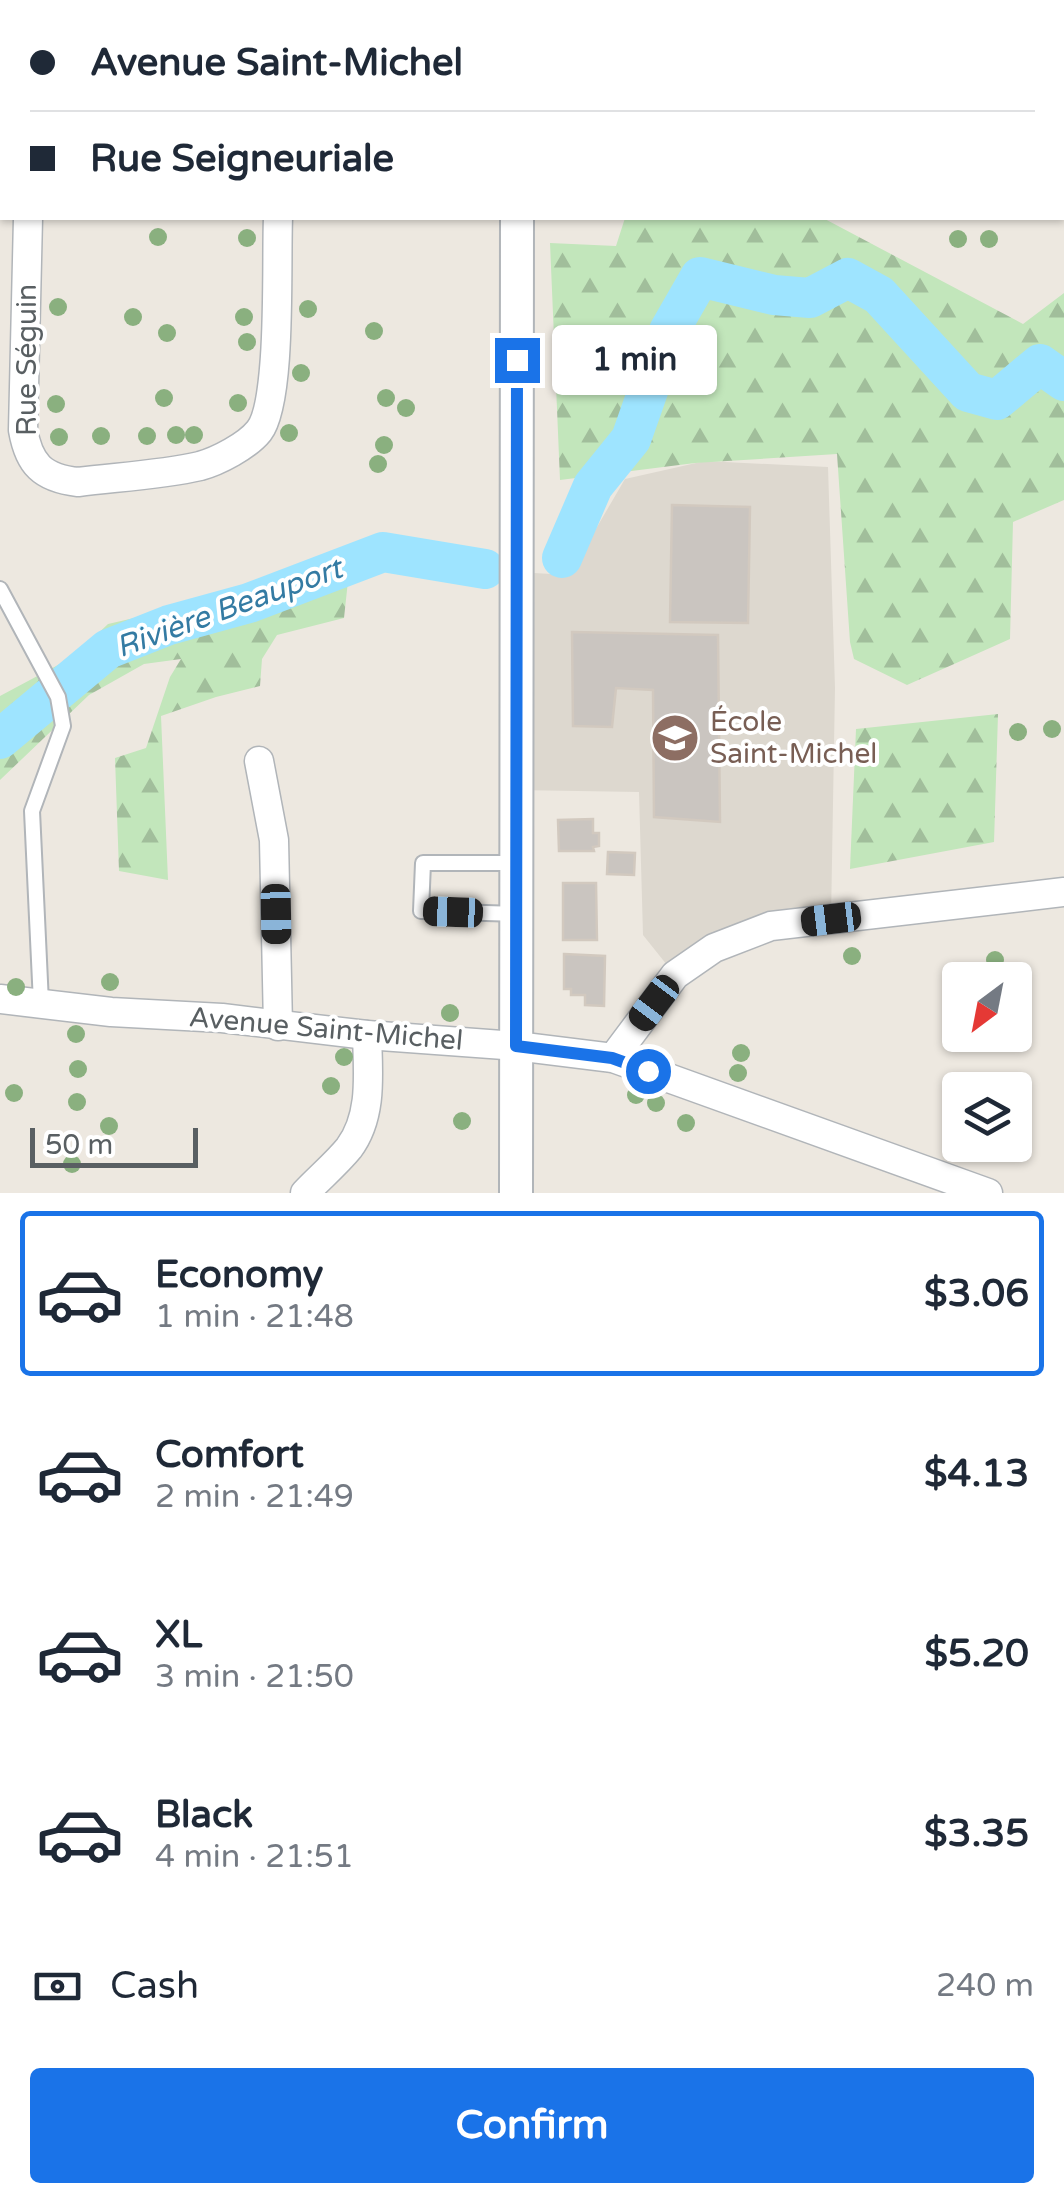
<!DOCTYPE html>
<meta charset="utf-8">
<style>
:root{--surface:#fff;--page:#f2f2f3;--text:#1f2937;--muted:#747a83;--line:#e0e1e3;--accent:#1a73e8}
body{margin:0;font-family:"Varela Round",sans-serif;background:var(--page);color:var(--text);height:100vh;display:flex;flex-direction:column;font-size:38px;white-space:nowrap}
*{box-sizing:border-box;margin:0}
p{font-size:32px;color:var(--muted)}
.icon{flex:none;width:55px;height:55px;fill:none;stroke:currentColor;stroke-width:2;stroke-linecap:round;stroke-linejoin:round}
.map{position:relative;height:1193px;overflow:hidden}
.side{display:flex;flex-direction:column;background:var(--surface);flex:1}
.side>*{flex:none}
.guide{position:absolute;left:0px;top:0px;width:1065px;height:220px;box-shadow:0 2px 8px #0004;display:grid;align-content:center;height:220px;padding:0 30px;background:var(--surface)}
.needle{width:65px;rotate:212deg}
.controls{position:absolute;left:942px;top:962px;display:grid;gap:20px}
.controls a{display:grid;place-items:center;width:90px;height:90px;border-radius:10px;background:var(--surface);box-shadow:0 2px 8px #0004;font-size:50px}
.scale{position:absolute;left:30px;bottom:25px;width:168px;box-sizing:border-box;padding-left:10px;border:5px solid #595f62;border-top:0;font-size:28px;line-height:35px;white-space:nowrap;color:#595f62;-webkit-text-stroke:8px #fff;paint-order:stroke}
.end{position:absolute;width:45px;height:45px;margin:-22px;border:12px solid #1a73e8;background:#fff;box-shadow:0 0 0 5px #fff}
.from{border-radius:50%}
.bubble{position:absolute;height:70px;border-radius:10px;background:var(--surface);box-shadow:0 2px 8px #0004;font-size:32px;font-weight:700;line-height:70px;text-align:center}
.car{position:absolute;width:30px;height:60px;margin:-30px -15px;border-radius:12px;box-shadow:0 0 8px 2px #0007;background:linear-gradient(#222 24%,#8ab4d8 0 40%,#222 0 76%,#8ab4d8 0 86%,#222 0)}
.guide b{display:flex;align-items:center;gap:35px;height:95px;font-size:38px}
.guide b+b{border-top:2px solid var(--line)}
.guide i{width:25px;height:25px;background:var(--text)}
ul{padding:18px 0 0;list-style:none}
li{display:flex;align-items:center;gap:30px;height:165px;margin:0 20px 15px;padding:0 10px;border:5px solid transparent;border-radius:10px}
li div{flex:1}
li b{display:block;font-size:38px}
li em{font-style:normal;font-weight:700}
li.current{border-color:var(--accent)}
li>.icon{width:90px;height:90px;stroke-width:1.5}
.pay{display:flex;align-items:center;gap:25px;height:110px;padding:0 30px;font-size:38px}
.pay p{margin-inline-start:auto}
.primary-button{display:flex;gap:20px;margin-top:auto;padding:20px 30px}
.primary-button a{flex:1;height:115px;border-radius:10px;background:var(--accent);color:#fff;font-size:40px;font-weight:700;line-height:115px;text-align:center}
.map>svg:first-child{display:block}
.education{fill:#ddd8cf}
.forest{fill:url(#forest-firs)}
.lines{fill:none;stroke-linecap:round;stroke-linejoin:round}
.river{stroke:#9ee4ff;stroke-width:40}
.building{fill:#cac5c0;stroke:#d2c9bf;stroke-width:2.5}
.service-casing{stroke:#b1b5b9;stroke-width:18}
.minor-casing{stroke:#b1b5b9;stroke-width:31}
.tertiary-casing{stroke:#b1b5b9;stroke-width:36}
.service{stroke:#fff;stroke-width:14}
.minor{stroke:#fff;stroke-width:28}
.tertiary{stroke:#fff;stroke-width:32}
.tree{fill:#8ab07f}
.route{stroke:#1a73e8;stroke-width:12}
.labels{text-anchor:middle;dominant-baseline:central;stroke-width:8;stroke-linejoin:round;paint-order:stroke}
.street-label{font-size:28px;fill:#595f62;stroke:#fff}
.education-label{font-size:28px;fill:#785e54;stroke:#fff;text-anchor:start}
.water-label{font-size:30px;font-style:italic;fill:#347ba3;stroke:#fff}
</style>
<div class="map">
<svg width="1064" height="1193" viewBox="0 0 1064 1193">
<defs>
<pattern id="forest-firs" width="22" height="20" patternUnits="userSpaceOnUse" patternTransform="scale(2.5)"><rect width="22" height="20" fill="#c2e6bb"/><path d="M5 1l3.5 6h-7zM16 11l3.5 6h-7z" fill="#a1be9b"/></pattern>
</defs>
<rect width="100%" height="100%" fill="#ede8e0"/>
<!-- education -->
<polygon class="education" points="705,461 828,467 835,688 831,919 675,975 643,935 639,792 516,790 516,572 569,575 625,479"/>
<!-- forest -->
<g class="forest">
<polygon points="625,218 823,218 1023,324 1064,293 1064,500 1013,522 1010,639 907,685 854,659 850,642 837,454 695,463 560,480 550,243 616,246"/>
<polygon points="333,558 348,581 344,618 277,635 262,659 260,686 216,697 161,716 168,880 119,871 115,758 146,748 170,677 181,659 144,664 89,695 0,780 0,696 73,657 108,624 186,606"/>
<polygon points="998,714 994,842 850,869 856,729"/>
</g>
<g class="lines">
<!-- river -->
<g class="river">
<polyline points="562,558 593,486 631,439 669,331 700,277 774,295 810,298 848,278 879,295 968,392 997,400 1040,364 1064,381"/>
<polyline points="0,739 108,649 169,625 249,603 383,552 485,569"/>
</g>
</g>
<!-- building -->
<g class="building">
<polygon points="672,505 750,507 748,623 670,622"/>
<polygon points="572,632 718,635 720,822 654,817 653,690 616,688 612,727 573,726"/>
<polygon points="593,819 593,833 599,833 599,846 593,847 594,851 559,851 558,820"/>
<polygon points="608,852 635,853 634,875 607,874"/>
<polygon points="563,883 596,883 597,940 563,940"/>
<polygon points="564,954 605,956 604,1006 585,1005 585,995 571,995 571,989 564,989"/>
</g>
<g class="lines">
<!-- service casing -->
<g class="service-casing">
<g id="service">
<polyline points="0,589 58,697 63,726 32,811 41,1003"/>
<polyline points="516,863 423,863 421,911 516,914"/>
</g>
</g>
<!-- minor casing -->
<g class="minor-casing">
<g id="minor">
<polyline points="969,0 969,2"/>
<polyline points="284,2 284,0"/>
<polyline points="0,78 2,80"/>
<polyline points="1062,99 1064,98"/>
<path d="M28 218 23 430C29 464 42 478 78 482 118 477 161 475 200 466 218 461 247 446 259 431 282 402 276 260 278 218"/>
<polyline points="259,761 274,840 278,1026"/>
<polyline points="0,999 111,1012 222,1018 367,1035 516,1046 613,1058 988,1193"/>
<polyline points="613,1058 675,975 714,948 771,926 1064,892"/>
<path d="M305 1193C319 1178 336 1164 349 1148 373 1116 368 1073 367 1035"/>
</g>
</g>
<!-- tertiary casing -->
<g class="tertiary-casing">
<g id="tertiary">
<polyline points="518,2 518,0"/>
<polyline points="516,1193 517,218"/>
</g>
</g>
<!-- service -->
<use href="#service" class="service"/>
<!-- minor -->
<use href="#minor" class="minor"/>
<!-- tertiary -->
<use href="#tertiary" class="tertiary"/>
</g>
<!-- trees -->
<g class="tree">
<circle cx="158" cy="237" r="9"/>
<circle cx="247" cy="238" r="9"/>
<circle cx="958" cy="239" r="9"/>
<circle cx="989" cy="239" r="9"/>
<circle cx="58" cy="307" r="9"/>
<circle cx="308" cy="309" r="9"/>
<circle cx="133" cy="317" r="9"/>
<circle cx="244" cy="317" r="9"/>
<circle cx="374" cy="331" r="9"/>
<circle cx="167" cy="333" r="9"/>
<circle cx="247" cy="342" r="9"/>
<circle cx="301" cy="373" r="9"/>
<circle cx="164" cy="398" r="9"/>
<circle cx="386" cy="398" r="9"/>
<circle cx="238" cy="403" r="9"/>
<circle cx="56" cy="404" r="9"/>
<circle cx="406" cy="408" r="9"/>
<circle cx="289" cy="433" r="9"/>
<circle cx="176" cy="435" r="9"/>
<circle cx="194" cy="435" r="9"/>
<circle cx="101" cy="436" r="9"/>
<circle cx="147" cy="436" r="9"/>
<circle cx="59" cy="437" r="9"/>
<circle cx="384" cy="445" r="9"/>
<circle cx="378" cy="464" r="9"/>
<circle cx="1052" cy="729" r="9"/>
<circle cx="1018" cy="732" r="9"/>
<circle cx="852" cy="956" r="9"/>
<circle cx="995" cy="960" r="9"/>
<circle cx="110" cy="982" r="9"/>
<circle cx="16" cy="987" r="9"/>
<circle cx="450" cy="1013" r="9"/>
<circle cx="76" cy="1034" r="9"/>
<circle cx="741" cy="1053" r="9"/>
<circle cx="344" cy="1057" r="9"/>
<circle cx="78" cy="1069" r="9"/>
<circle cx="738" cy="1073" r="9"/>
<circle cx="331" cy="1086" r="9"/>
<circle cx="14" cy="1093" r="9"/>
<circle cx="636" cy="1095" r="9"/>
<circle cx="77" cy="1102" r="9"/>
<circle cx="656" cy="1103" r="9"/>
<circle cx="462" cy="1121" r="9"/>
<circle cx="686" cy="1123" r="9"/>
<circle cx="109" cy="1126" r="9"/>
<circle cx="72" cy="1164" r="9"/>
</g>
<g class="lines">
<!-- route -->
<polyline class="route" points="517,360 516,1046 612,1058 648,1071"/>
</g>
<!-- icons -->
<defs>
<g id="school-disc" transform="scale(2.5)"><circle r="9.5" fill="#8d6e63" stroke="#fff"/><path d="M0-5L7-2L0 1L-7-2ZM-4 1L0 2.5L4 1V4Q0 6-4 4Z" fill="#fff"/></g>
</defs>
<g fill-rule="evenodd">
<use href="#school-disc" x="675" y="738"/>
</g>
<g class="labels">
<!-- street labels -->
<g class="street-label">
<text transform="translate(27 360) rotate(-90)">Rue Séguin</text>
<text transform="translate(326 1029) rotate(5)">Avenue Saint-Michel</text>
</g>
<!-- education labels -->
<g class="education-label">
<text x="710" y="722">École<tspan x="710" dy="32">Saint-Michel</tspan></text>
</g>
<!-- water labels -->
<g class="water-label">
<text transform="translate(229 608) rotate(-20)">Rivière Beauport</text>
</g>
</g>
</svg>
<div class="controls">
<a><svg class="needle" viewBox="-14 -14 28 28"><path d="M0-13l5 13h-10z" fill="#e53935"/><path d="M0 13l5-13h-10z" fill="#747a83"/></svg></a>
<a><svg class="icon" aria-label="layers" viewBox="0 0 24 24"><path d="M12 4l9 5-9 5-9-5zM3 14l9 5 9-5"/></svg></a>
</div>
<div class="scale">50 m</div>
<i class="end from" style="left:648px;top:1071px"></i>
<i class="end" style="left:517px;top:360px"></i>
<div class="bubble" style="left:552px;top:325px;width:165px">1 min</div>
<i class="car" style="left:453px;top:912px;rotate:272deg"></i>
<i class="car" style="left:276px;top:914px;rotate:179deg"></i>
<i class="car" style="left:831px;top:919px;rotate:263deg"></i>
<i class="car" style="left:654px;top:1003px;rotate:217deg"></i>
<div class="guide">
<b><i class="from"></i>Avenue Saint-Michel</b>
<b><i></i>Rue Seigneuriale</b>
</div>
</div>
<section class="side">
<ul>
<li class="current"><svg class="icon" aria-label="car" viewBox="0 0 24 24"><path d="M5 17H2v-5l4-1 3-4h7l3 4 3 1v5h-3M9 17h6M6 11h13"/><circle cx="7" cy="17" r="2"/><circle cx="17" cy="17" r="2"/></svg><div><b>Economy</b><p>1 min · 21:48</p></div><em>$3.06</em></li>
<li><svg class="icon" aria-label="car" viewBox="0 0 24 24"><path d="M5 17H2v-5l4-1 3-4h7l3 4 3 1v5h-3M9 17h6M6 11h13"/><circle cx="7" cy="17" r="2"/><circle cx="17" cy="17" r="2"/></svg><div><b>Comfort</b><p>2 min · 21:49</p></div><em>$4.13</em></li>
<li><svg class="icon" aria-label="car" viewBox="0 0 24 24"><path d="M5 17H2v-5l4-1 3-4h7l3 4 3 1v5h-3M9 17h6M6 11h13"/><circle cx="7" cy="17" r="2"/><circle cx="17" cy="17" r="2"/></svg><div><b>XL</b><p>3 min · 21:50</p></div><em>$5.20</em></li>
<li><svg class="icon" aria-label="car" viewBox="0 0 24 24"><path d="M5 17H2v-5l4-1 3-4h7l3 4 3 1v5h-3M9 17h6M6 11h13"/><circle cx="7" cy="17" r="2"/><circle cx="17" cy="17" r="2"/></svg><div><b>Black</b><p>4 min · 21:51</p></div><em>$3.35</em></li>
</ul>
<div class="pay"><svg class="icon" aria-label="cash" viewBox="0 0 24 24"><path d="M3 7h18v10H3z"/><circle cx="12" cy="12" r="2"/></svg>Cash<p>240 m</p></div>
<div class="primary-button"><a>Confirm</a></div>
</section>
